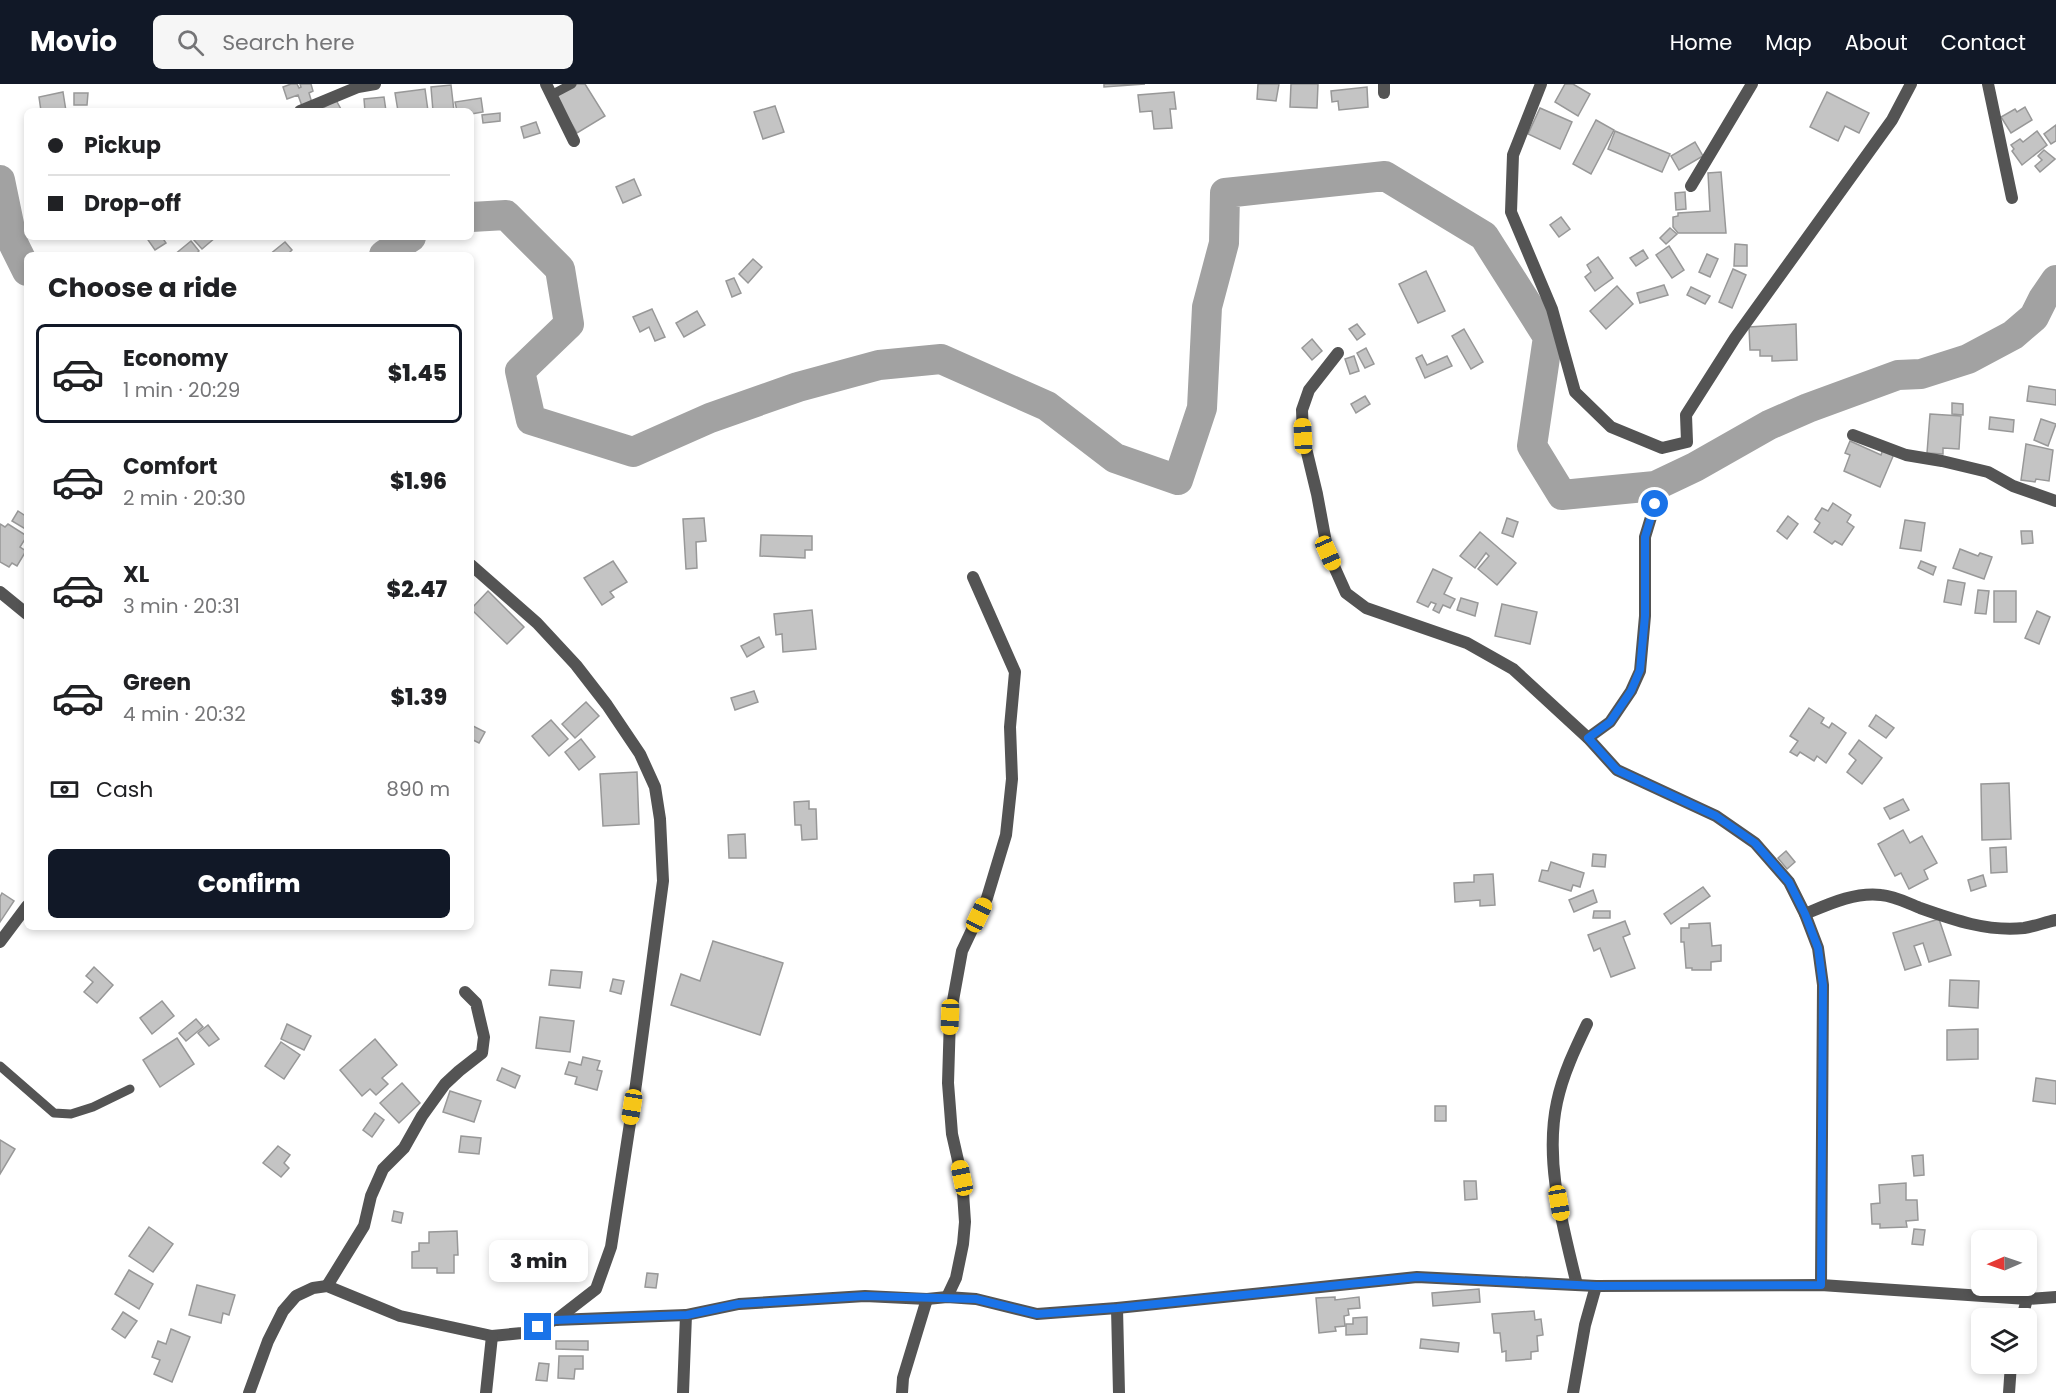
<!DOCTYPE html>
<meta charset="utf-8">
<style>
:root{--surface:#fff;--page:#f6f6f6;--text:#202124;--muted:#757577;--line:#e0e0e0;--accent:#111827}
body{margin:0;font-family:Poppins,sans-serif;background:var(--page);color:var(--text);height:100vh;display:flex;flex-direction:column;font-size:22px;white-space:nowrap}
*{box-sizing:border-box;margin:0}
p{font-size:20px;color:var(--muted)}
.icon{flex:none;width:33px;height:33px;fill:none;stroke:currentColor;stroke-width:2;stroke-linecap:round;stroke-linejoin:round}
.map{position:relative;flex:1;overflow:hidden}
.panel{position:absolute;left:24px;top:168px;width:450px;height:678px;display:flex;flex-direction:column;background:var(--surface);border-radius:9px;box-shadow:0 3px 9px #0003}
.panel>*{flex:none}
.guide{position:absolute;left:24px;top:24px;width:450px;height:132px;border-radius:9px;box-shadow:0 3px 9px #0003;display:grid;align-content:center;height:132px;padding:0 24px;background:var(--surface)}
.needle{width:39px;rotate:268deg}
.tools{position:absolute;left:1971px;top:1146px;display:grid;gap:12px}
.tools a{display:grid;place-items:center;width:66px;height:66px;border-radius:9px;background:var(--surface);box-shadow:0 3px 9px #0003;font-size:30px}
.end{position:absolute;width:27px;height:27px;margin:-14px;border:8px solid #1a73e8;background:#fff;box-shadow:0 0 0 3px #fff}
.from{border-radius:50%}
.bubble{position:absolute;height:42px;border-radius:9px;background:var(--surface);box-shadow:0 3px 9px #0003;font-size:20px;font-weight:800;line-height:42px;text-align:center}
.car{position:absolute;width:18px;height:36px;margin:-18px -9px;border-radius:8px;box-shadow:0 0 4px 2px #0007;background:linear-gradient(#f5c518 24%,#345 0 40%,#f5c518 0 76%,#345 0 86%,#f5c518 0)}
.guide b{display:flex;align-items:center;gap:21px;height:57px;font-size:22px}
.guide b+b{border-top:2px solid var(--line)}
.guide i{width:15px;height:15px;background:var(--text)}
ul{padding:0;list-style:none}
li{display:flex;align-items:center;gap:18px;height:99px;margin:0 12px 9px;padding:0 12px;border:3px solid transparent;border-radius:9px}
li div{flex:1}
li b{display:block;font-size:22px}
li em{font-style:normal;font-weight:800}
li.current{border-color:var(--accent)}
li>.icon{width:54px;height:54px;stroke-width:1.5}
h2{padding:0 24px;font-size:27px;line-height:72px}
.pay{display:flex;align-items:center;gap:15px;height:66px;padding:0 24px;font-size:22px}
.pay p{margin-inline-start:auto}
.primary-button{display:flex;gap:12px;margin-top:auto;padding:12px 24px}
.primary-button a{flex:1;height:69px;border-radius:9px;background:var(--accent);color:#fff;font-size:24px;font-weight:800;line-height:69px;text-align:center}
header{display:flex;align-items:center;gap:36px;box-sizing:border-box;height:84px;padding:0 30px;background:var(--accent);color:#fff}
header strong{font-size:28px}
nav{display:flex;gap:33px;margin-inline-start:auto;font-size:21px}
.search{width:420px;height:54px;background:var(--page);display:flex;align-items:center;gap:15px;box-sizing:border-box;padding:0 21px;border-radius:9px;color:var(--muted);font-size:22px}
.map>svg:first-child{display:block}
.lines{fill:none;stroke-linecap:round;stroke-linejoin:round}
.river{stroke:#a2a2a2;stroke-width:30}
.building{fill:#c4c4c4;stroke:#989898;stroke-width:1.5}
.lane{stroke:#545454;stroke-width:9}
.street{stroke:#545454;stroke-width:12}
.route{stroke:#1a73e8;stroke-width:8}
</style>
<header>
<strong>Movio</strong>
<div class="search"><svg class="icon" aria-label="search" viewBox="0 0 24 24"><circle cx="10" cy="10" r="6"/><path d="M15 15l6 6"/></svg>Search here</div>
<nav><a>Home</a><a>Map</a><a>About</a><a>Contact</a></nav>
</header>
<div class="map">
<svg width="2056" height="1309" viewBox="0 0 2056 1309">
<rect width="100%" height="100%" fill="#fff"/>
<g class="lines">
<!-- river -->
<g class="river">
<polyline points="0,96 13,159 27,187"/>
<polyline points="471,133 506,131 560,185 569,240 520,287 531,336 633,368 710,334 798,303 879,281 941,275 1047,322 1115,374 1178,396 1202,324 1207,223 1224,159 1225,109 1385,92 1484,152 1548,253 1532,362 1562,411 1655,402 1695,383 1769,341 1808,324 1898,291 1921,290 1968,275 2013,251 2034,233 2043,215 2056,196"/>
<polyline points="384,171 411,153"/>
</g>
</g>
<!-- building -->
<g class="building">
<polygon points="291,0 297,0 299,4 301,3 300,0 311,0 313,7 309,9 312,19 302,22 298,11 287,15 283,3"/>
<polygon points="577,0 585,0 605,32 577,49 555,13"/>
<polygon points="1104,0 1145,0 1104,3"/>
<polygon points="1258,0 1279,0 1276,17 1257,15"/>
<polygon points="1291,0 1318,0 1317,24 1290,23"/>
<polygon points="1565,0 1573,0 1590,10 1578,32 1555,18"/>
<polygon points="451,1 454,27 433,27 431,3"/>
<polygon points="1367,3 1368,23 1339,26 1338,17 1332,18 1331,7"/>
<polygon points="425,5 428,27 398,27 395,9"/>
<polygon points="63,8 66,27 41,27 39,13"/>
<polygon points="1174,8 1176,25 1170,25 1172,44 1154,45 1152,27 1140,28 1138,11"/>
<polygon points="1827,8 1869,29 1859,49 1845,42 1838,57 1810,43"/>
<polygon points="74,9 88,9 87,21 74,21"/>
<polygon points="384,13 386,27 365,27 364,15"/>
<polygon points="481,14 483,28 471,30 471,27 457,27 455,18"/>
<polygon points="336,16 342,27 318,27"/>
<polygon points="775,22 784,48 763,55 754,28"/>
<polygon points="2025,23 2032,36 2011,49 2001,33 2015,25 2017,28"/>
<polygon points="1540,24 1572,38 1560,65 1528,50"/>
<polygon points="500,29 500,37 483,39 482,31"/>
<polygon points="1596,36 1614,46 1591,90 1573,80"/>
<polygon points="536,38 540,49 524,54 521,43"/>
<polygon points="2056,41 2056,57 2051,60 2044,50"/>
<polygon points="1615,47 1670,70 1662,88 1608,65"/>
<polygon points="2037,47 2047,61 2022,81 2012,67 2014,65 2011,61 2020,55 2023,58"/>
<polygon points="1695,58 1703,72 1679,86 1671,72"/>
<polygon points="2044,66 2055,75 2040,88 2035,82 2042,76 2038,72"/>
<polygon points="1721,88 1726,149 1678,149 1673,143 1673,133 1678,132 1678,129 1710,127 1708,89"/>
<polygon points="634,95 641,111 623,119 616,103"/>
<polygon points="1685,108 1686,125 1676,126 1675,109"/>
<polygon points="1561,133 1570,145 1559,153 1550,141"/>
<polygon points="1670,144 1677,150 1666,160 1660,154"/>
<polygon points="146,153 162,153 166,159 155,166"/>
<polygon points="198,153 216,153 202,165 194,156"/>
<polygon points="191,157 199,167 195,171 174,171"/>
<polygon points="285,158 292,166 287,171 269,171"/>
<polygon points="1735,160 1747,161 1747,182 1734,182"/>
<polygon points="1669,162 1684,186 1672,194 1656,171"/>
<polygon points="1643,166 1648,174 1636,182 1630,174"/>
<polygon points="1707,170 1718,175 1710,193 1699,188"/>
<polygon points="1598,173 1613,194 1595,207 1585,193 1591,188 1587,181"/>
<polygon points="753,175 762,183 748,199 739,190"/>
<polygon points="1733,185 1746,191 1732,224 1719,218"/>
<polygon points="1426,187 1445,227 1418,239 1399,200"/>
<polygon points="734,194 741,209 732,213 726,197"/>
<polygon points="1664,201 1668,211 1640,219 1637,209"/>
<polygon points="1617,202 1633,220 1606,245 1590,227"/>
<polygon points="1691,203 1710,212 1705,220 1687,211"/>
<polygon points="652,225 665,253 655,257 649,243 640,248 633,233"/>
<polygon points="697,227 705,241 684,253 676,239"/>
<polygon points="1357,240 1365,250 1357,256 1349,245"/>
<polygon points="1796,240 1797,276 1772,277 1772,272 1760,272 1760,266 1750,266 1749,243"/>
<polygon points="1464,245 1483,278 1471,285 1452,252"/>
<polygon points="1312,255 1322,267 1312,276 1302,264"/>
<polygon points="1366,264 1374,280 1365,284 1357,269"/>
<polygon points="1422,271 1427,281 1447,272 1452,282 1425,294 1416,274"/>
<polygon points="1354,272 1359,287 1350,290 1345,275"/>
<polygon points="2029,302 2056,306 2056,321 2027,317"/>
<polygon points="1365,312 1370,320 1356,329 1351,320"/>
<polygon points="1952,319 1963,320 1963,331 1952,330"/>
<polygon points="1930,330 1961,332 1959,365 1943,364 1943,370 1927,369"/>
<polygon points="1990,333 2014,336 2013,348 1989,345"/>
<polygon points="2041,335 2056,340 2048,362 2034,356"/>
<polygon points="1850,357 1881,371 1883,365 1894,370 1880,403 1844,387 1850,371 1845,369"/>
<polygon points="2026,360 2053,366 2049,397 2036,395 2035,398 2021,396"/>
<polygon points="1833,419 1851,431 1847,438 1854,443 1842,461 1835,457 1832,460 1814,448 1820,439 1815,435 1822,424 1828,427"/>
<polygon points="18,427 27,433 27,446 12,437"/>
<polygon points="1788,432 1798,440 1787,455 1777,447"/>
<polygon points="704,434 706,457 696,458 697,484 686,485 683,435"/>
<polygon points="1507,434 1518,438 1513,453 1502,449"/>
<polygon points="1905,436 1925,439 1921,467 1900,464"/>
<polygon points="0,440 5,443 8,440 27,452 20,463 26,467 17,482 12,479 9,483 0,478"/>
<polygon points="2021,447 2032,447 2033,459 2022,460"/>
<polygon points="1480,448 1516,479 1497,501 1478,485 1489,472 1486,469 1475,484 1460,472"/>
<polygon points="761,451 812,452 812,466 805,466 805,474 760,472"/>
<polygon points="1960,465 1978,472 1980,469 1992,473 1984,495 1953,484"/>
<polygon points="613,477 627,498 610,508 614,513 602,521 584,494"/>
<polygon points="1921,477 1936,483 1933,491 1918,484"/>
<polygon points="1433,485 1452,494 1444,510 1455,515 1450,524 1443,521 1439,529 1433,526 1436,520 1431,518 1428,523 1417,518"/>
<polygon points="1948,496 1965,499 1961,521 1944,518"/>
<polygon points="1978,506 1989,507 1986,530 1975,529"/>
<polygon points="488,507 524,543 507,560 471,525"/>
<rect x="1994" y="507" width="22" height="31"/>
<polygon points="1461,514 1478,519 1475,532 1457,526"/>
<polygon points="1502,520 1537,528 1530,560 1495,552"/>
<polygon points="812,526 816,565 783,568 782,550 776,551 774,530"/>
<polygon points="2037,527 2050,533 2039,560 2025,554"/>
<polygon points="759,553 764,563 747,573 741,562"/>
<polygon points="754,607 758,618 735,626 731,614"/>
<polygon points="586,618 599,632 575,654 562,640"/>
<polygon points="1809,624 1824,634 1821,639 1829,644 1832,639 1846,649 1826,679 1817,672 1814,677 1800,668 1797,672 1790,668 1798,657 1790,652"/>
<polygon points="1876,631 1894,644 1886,654 1869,642"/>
<polygon points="551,636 568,655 549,672 532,652"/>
<polygon points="471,641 485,648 479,659 471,655"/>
<polygon points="581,655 595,673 579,686 565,668"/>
<polygon points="1859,656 1882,674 1862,700 1847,688 1856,676 1849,670"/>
<polygon points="637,688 639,740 603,742 600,690"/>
<polygon points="2009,699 2011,755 1982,756 1981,700"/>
<polygon points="1903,715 1909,726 1890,735 1884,724"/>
<polygon points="809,717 809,725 816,725 817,755 802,756 801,741 795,741 794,718"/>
<polygon points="1903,746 1910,759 1922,752 1937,779 1924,786 1928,795 1909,805 1901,789 1895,792 1878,760"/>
<polygon points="745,750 746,774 729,774 728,751"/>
<polygon points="2006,763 2007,788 1991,789 1990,764"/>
<polygon points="1786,767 1795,778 1787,785 1778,774"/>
<polygon points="1593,770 1606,771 1605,783 1592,782"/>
<polygon points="1551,778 1584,789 1580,803 1573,801 1571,807 1539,797 1542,786 1548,787"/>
<polygon points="1493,790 1495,821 1480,822 1480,816 1455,818 1454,799 1474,798 1474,791"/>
<polygon points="1983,791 1986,802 1971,807 1968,796"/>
<polygon points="1703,803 1710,812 1671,840 1664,830"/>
<polygon points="1593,806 1597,818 1574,828 1569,816"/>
<polygon points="2,809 14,817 0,838 0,813"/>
<polygon points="1594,827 1610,827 1610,834 1593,834"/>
<polygon points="1939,835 1951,871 1929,878 1923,859 1914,862 1921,881 1905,886 1893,849"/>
<polygon points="1625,837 1630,850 1623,853 1635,884 1611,893 1600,864 1594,867 1588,851"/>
<polygon points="1710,839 1712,862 1721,861 1721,877 1711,878 1711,886 1692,886 1692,884 1686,884 1684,858 1681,858 1681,844 1689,844 1689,840"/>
<polygon points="713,857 783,879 760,951 671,921 681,890 700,897"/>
<polygon points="94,883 113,901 97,919 84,908 93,898 86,892"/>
<polygon points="551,886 582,888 580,904 549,901"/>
<polygon points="613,895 624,897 621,910 610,907"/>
<polygon points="1950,896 1979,897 1978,924 1949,922"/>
<polygon points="162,917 174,932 152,950 140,934"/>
<polygon points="540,933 574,937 570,968 536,964"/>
<polygon points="196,935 203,943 186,957 179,949"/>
<polygon points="287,940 311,952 304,966 281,955"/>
<polygon points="208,941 219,955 209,962 198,949"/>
<polygon points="1978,945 1978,975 1947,976 1947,946"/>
<polygon points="177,954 194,980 160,1003 143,976"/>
<polygon points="375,955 397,981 382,994 388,1000 376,1011 370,1005 362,1012 340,986"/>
<polygon points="281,958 300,971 284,995 265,982"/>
<polygon points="583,973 600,977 597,986 602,987 597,1006 575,1000 577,993 565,990 569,978 581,981"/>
<polygon points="502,984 520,992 515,1004 497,996"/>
<polygon points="2036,994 2056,997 2056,1020 2033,1017"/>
<polygon points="402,999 420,1019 399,1039 380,1019"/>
<polygon points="450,1007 481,1017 474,1038 443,1028"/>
<rect x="1435" y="1022" width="11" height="15"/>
<polygon points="375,1029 384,1036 372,1053 363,1046"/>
<polygon points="461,1052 481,1054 479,1070 459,1068"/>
<polygon points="0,1056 15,1065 0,1090"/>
<polygon points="278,1062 290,1071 284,1079 289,1084 281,1093 263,1079"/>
<polygon points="1923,1071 1924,1091 1914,1092 1912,1072"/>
<polygon points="1464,1097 1476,1097 1477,1115 1465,1116"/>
<polygon points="1906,1099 1906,1116 1917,1116 1918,1136 1906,1137 1907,1143 1880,1144 1880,1140 1872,1140 1871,1120 1880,1119 1879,1101"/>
<polygon points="394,1127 403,1129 401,1139 392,1137"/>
<polygon points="149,1143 173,1160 153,1188 129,1172"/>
<polygon points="1914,1145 1925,1146 1923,1161 1912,1160"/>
<polygon points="457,1147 458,1171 454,1171 454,1189 437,1189 437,1184 412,1184 412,1168 419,1167 419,1159 429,1159 429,1148"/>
<polygon points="578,1172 579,1193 566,1194 565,1173"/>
<polygon points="129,1186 153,1200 139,1225 115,1210"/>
<polygon points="647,1189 658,1190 656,1204 645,1203"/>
<polygon points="197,1201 235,1211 229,1231 223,1229 221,1239 189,1231"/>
<polygon points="1479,1205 1480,1218 1433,1222 1432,1209"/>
<polygon points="1335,1213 1335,1216 1359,1213 1360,1224 1348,1225 1349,1231 1344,1232 1345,1242 1335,1243 1336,1247 1319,1249 1316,1214"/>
<polygon points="1534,1227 1535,1236 1541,1235 1543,1251 1537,1252 1538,1267 1531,1268 1531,1275 1506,1277 1506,1267 1502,1268 1500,1249 1494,1249 1492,1230"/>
<polygon points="123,1228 137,1237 125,1254 112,1245"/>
<polygon points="1367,1233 1367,1250 1346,1251 1346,1240 1353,1240 1353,1234"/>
<polygon points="171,1245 190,1253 172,1298 154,1290 160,1276 152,1273 158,1257 166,1260"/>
<polygon points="1421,1255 1459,1259 1458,1268 1420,1264"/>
<polygon points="556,1257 588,1257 588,1266 556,1265"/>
<polygon points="559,1272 583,1272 583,1285 575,1285 574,1295 558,1294"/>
<polygon points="539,1279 549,1280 547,1297 536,1296"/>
</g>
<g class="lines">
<!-- lane -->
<g class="lane">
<polyline points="551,11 572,0"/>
<polyline points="0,982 54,1029 71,1030 93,1023 130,1005"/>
</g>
<!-- street -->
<g class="street">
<polyline points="546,0 574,57"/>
<polyline points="1541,0 1513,71 1511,128 1552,225 1575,308 1611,343 1662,364 1687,358 1686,331 1735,254 1892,36 1911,0"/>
<polyline points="1988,0 2012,114"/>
<polyline points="1384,9 1384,0"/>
<polyline points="300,27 358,3 375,0"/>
<polyline points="1691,102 1752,0"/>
<polyline points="1338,269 1309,306 1302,326 1303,352 1317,410 1328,469 1346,509 1366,524 1467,559 1513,585 1588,654 1617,686 1716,732 1755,759 1789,798 1805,830 1818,864 1823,901 1821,1201"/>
<polyline points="1853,351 1906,371 1942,377 1988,388 2013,402 2056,417"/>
<polyline points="471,481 537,539 576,581 607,621 640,670 655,703 660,735 663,797 636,1000 611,1163 596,1205 556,1236"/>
<polyline points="0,508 27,530"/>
<polyline points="1588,654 1610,638 1631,607 1640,587 1645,532 1645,453 1655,420"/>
<path d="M1805 830C1829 820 1854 808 1881 811 1895 812 1907 819 1920 824 1954 836 1988 848 2024 844 2035 842 2046 838 2056 836"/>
<polyline points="0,858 27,822"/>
<path d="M1577 1201C1563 1142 1544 1078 1557 1018 1563 990 1575 965 1587 940"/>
<polyline points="327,1202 364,1142 371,1112 383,1085 404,1064 422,1032 445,1000 459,987 482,969 484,953 476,919 465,908"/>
<polyline points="947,1213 956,1194 963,1160 965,1138 962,1094 952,1050 948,999 950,933 962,867 987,814 1006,751 1012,695 1010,643 1015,588 973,493"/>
<polyline points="1117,1224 1119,1309"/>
<polyline points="2022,1234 2027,1215"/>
<polyline points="249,1309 268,1257 283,1227 296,1212 313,1204 327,1202 400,1232 492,1252 522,1249 555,1236 686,1231 739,1220 865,1212 927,1215 947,1213 976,1215 1037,1230 1117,1224 1417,1193 1596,1202 1821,1201 2027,1215 2056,1213"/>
<polyline points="486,1309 492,1252"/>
<polyline points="683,1309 686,1231"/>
<polyline points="902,1309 903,1294 927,1215"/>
<polyline points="1573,1309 1585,1241 1596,1202"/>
<polyline points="2009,1309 2011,1280"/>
</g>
</g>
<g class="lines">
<!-- route -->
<polyline class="route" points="538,1243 555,1236 687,1231 738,1220 865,1212 976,1215 1037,1230 1117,1224 1417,1193 1596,1202 1821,1201 1823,901 1818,864 1805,830 1789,798 1755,759 1716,732 1617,686 1588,654 1610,638 1631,607 1640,586 1645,532 1645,453 1655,420"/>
</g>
</svg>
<div class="tools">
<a><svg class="needle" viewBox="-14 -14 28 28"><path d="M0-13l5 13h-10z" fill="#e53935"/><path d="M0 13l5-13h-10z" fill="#757577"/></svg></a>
<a><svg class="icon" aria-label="layers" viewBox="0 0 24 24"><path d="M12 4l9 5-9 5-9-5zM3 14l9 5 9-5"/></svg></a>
</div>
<i class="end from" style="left:1655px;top:420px"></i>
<i class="end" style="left:538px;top:1243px"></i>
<div class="bubble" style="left:489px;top:1156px;width:99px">3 min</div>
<i class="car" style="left:1303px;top:352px;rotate:357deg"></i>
<i class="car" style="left:1328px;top:469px;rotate:156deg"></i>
<i class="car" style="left:979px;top:831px;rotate:25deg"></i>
<i class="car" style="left:950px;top:933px;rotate:182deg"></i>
<i class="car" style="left:632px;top:1023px;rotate:189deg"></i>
<i class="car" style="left:962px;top:1094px;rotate:348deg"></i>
<i class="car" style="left:1559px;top:1119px;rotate:170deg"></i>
<div class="guide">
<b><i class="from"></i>Pickup</b>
<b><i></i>Drop-off</b>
</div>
<section class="panel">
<h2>Choose a ride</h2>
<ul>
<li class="current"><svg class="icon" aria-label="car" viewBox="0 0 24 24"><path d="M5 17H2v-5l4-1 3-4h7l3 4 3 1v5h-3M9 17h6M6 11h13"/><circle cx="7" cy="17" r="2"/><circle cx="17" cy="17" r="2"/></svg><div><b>Economy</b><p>1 min · 20:29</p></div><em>$1.45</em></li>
<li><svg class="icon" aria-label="car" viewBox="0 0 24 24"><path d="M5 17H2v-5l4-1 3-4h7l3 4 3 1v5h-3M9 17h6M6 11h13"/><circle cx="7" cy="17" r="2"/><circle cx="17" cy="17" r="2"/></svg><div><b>Comfort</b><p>2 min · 20:30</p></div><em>$1.96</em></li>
<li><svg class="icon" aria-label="car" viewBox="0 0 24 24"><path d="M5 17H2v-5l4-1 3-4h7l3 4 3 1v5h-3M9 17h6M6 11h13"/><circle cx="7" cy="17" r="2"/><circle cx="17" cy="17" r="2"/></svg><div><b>XL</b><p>3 min · 20:31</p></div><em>$2.47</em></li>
<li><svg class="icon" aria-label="car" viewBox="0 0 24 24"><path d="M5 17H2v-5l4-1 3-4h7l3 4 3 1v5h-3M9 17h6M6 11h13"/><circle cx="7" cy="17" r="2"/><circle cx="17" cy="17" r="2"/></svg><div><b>Green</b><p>4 min · 20:32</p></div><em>$1.39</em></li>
</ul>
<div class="pay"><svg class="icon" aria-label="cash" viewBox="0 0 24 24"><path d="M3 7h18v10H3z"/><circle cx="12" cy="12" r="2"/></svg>Cash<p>890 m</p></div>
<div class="primary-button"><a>Confirm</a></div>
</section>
</div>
